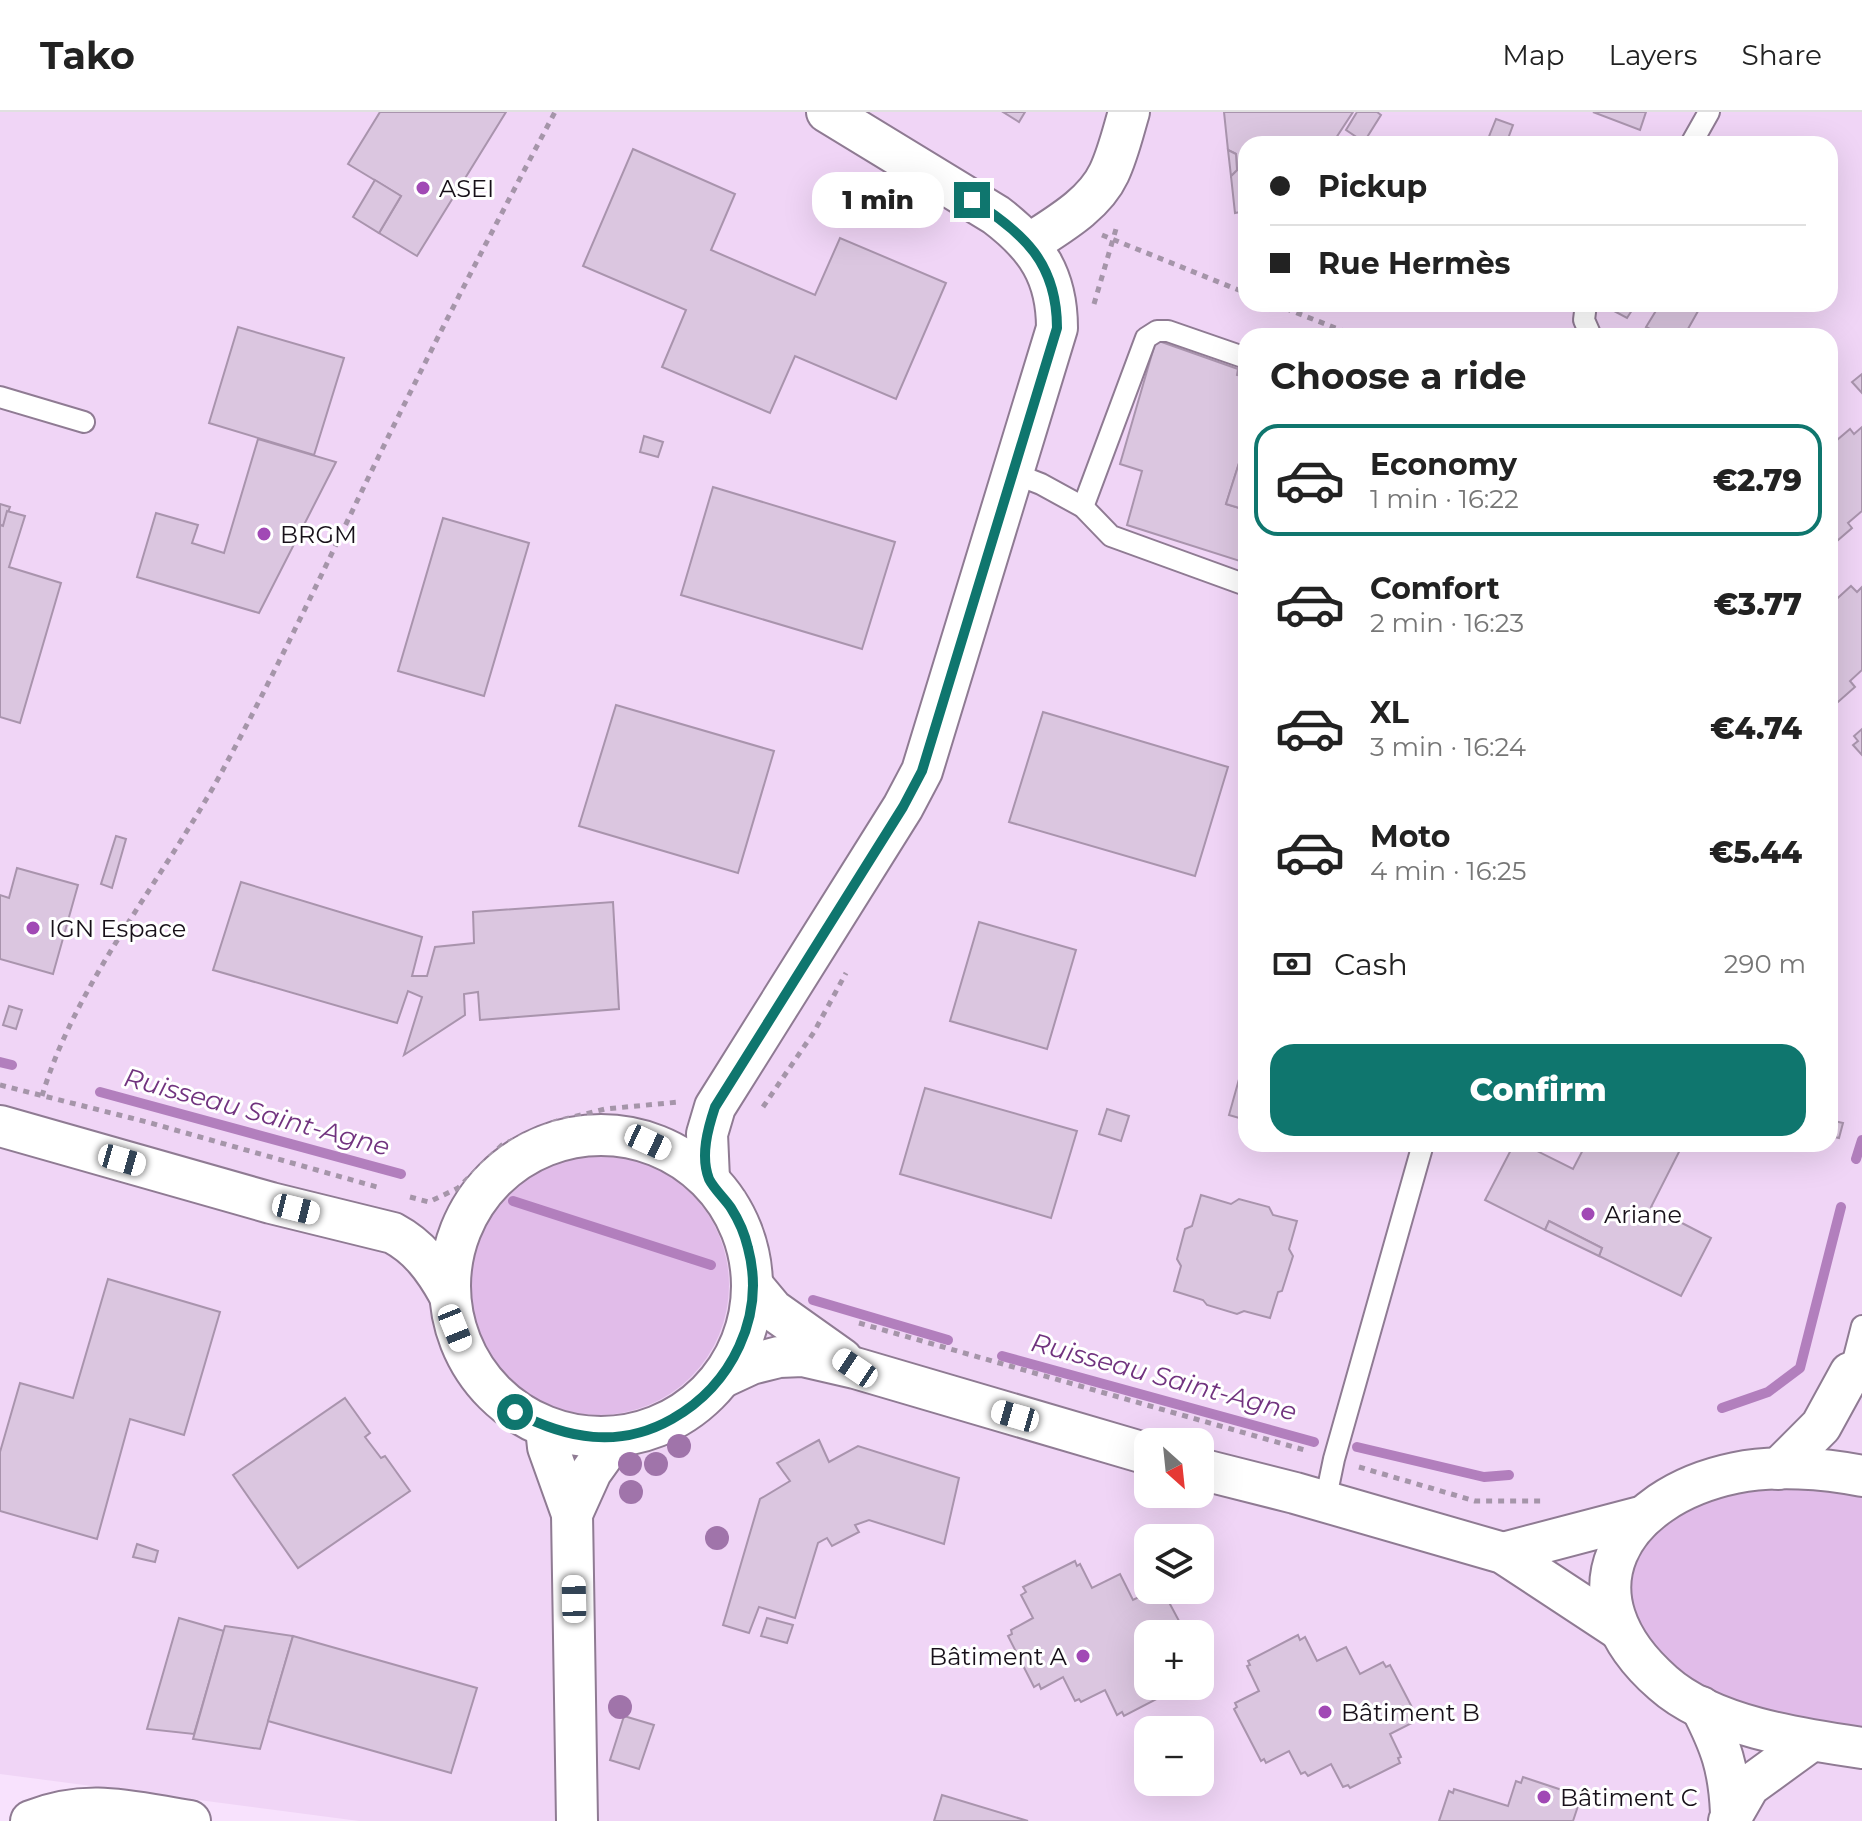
<!DOCTYPE html>
<meta charset="utf-8">
<style>
:root{--surface:#fff;--page:#f6f6f6;--text:#222;--muted:#767676;--line:#e0e0e0;--accent:#0f766e}
body{margin:0;font-family:Montserrat,sans-serif;background:var(--page);color:var(--text);height:100vh;display:flex;flex-direction:column;font-size:30px;white-space:nowrap}
*{box-sizing:border-box;margin:0}
p{font-size:26px;color:var(--muted)}
.icon{flex:none;width:44px;height:44px;fill:none;stroke:currentColor;stroke-width:2;stroke-linecap:round;stroke-linejoin:round}
.map{position:relative;flex:1;overflow:hidden}
.sheet{position:absolute;left:1238px;top:216px;width:600px;height:824px;display:flex;flex-direction:column;background:var(--surface);border-radius:24px;box-shadow:0 8px 32px #0002}
.sheet>*{flex:none}
.guide{position:absolute;left:1238px;top:24px;width:600px;height:176px;border-radius:24px;box-shadow:0 8px 32px #0002;display:grid;align-content:center;height:176px;padding:0 32px;background:var(--surface)}
.needle{width:52px;rotate:153deg}
.controls{position:absolute;left:1134px;top:1316px;display:grid;gap:16px}
.controls a{display:grid;place-items:center;width:80px;height:80px;border-radius:16px;background:var(--surface);box-shadow:0 8px 32px #0002;font-size:40px}
.end{position:absolute;width:36px;height:36px;margin:-18px;border:10px solid #0f766e;background:#fff;box-shadow:0 0 0 4px #fff}
.from{border-radius:50%}
.bubble{position:absolute;height:56px;border-radius:24px;background:var(--surface);box-shadow:0 8px 32px #0002;font-size:26px;font-weight:800;line-height:56px;text-align:center}
.car{position:absolute;width:24px;height:48px;margin:-24px -12px;border-radius:10px;box-shadow:0 0 6px 2px #0007;background:linear-gradient(#fff 24%,#345 0 40%,#fff 0 76%,#345 0 86%,#fff 0)}
.guide b{display:flex;align-items:center;gap:28px;height:76px;font-size:30px}
.guide b+b{border-top:2px solid var(--line)}
.guide i{width:20px;height:20px;background:var(--text)}
ul{padding:0;list-style:none}
li{display:flex;align-items:center;gap:24px;height:112px;margin:0 16px 12px;padding:0 16px;border:4px solid transparent;border-radius:24px}
li div{flex:1}
li b{display:block;font-size:30px}
li em{font-style:normal;font-weight:800}
li.active{border-color:var(--accent)}
li>.icon{width:72px;height:72px;stroke-width:1.5}
h2{padding:0 32px;font-size:36px;line-height:96px}
.pay{display:flex;align-items:center;gap:20px;height:88px;padding:0 32px;font-size:30px}
.pay p{margin-inline-start:auto}
.cta{display:flex;gap:16px;margin-top:auto;padding:16px 32px}
.cta a{flex:1;height:92px;border-radius:24px;background:var(--accent);color:#fff;font-size:32px;font-weight:800;line-height:92px;text-align:center}
header{display:flex;align-items:center;gap:48px;box-sizing:border-box;height:112px;padding:0 40px;background:var(--surface);border-bottom:2px solid var(--line)}
header strong{font-size:38px}
nav{display:flex;gap:44px;margin-inline-start:auto;font-size:28px}
.map>svg:first-child{display:block}
.built{fill:#f0d5f6;fill-rule:evenodd}
.green{fill:#e1bce9}
.lines{fill:none;stroke-linecap:round;stroke-linejoin:round}
.stream{stroke:#b27fbd;stroke-width:10}
.building{fill:#dbc6e0;stroke:#a994ad;stroke-width:2}
.service-casing{stroke:#8f7b93;stroke-width:24}
.minor-casing{stroke:#8f7b93;stroke-width:44}
.path{stroke:#a595a9;stroke-width:5;stroke-dasharray:6 6;stroke-linecap:butt}
.service{stroke:#fff;stroke-width:20}
.minor{stroke:#fff;stroke-width:40}
.tree{fill:#a074aa}
.route{stroke:#0f766e;stroke-width:10}
.poi-dot{fill:#a149b5;stroke:#fff;stroke-width:3}
.labels{text-anchor:middle;dominant-baseline:central;stroke-width:6;stroke-linejoin:round;paint-order:stroke}
.poi-label{font-size:24px;fill:#171019;stroke:#fff;text-anchor:start}
.water-label{font-size:26px;font-style:italic;fill:#71337f;stroke:#fff}
</style>
<header>
<strong>Tako</strong>
<nav><a>Map</a><a>Layers</a><a>Share</a></nav>
</header>
<div class="map">
<svg width="1862" height="1709" viewBox="0 0 1862 1709">
<rect width="100%" height="100%" fill="#f8e2fd"/>
<!-- built -->
<path class="built" d="M0 0H1862V1709H359L0 1662ZM1246 32H1830V192H1246ZM1246 224H1830V1032H1246ZM1148 1330H1200V1382H1148ZM1148 1426H1200V1478H1148ZM1148 1522H1200V1574H1148ZM1148 1618H1200V1670H1148Z"/>
<!-- green -->
<g class="green">
<circle cx="599" cy="1173" r="130"/>
<path d="M1763 1376 1815 1377 1862 1383V1615C1812 1612 1715 1590 1677 1556 1617 1504 1613 1439 1687 1398 1710 1385 1737 1380 1763 1376Z"/>
</g>
<g class="lines">
<!-- stream -->
<g class="stream">
<polyline points="0,950 12,953"/>
<polyline points="100,980 401,1062"/>
<polyline points="1856,1047 1862,1028"/>
<polyline points="513,1089 711,1153"/>
<polyline points="813,1188 948,1228"/>
<polyline points="1002,1244 1314,1330"/>
<polyline points="1722,1296 1768,1280 1800,1256 1841,1095"/>
<polyline points="1357,1335 1484,1365 1509,1363"/>
</g>
</g>
<!-- building -->
<g class="building">
<polygon points="380,0 506,0 417,144 379,121 401,84 348,52"/>
<polygon points="1003,0 1025,0 1019,10"/>
<polygon points="1224,0 1353,0 1332,32 1246,32 1246,99 1235,101 1231,64 1237,58 1236,42 1228,38"/>
<polygon points="1357,0 1377,0 1381,3 1364,30 1346,18"/>
<polygon points="1593,0 1646,0 1640,18"/>
<polygon points="1496,7 1513,13 1506,32 1486,32"/>
<polygon points="633,37 735,82 711,138 815,183 840,126 946,171 896,287 795,244 770,301 662,255 686,198 583,154"/>
<polygon points="1228,38 1236,42 1237,58 1231,64"/>
<polygon points="375,68 401,84 379,121 353,105"/>
<polygon points="1601,192 1636,192 1627,206"/>
<polygon points="1649,192 1702,192 1684,224 1664,224 1646,215 1657,197"/>
<polygon points="238,215 344,246 314,343 209,311"/>
<polygon points="1156,228 1238,257 1237,263 1246,265 1246,329 1226,392 1246,398 1246,451 1127,413 1142,359 1120,352"/>
<polygon points="1862,262 1862,281 1852,270"/>
<polygon points="1862,315 1862,399 1848,411 1852,416 1830,435 1830,334 1850,317 1854,322"/>
<polygon points="644,324 663,330 658,345 640,340"/>
<polygon points="258,327 336,350 259,501 137,465 156,401 198,413 192,431 224,441"/>
<polygon points="1246,329 1246,398 1226,392"/>
<polygon points="713,375 895,430 862,537 681,483"/>
<polygon points="0,392 10,395 3,414 0,413"/>
<polygon points="7,399 25,404 9,455 61,471 20,611 0,605 0,413 3,414"/>
<polygon points="443,406 529,431 484,584 398,559"/>
<polygon points="1851,474 1857,480 1862,475 1862,558 1850,569 1855,575 1830,597 1830,493"/>
<polygon points="616,593 774,639 738,761 579,714"/>
<polygon points="1043,600 1228,655 1195,764 1009,710"/>
<polygon points="1862,617 1862,643 1853,633 1858,629 1854,624"/>
<polygon points="116,724 126,727 112,776 101,772"/>
<polygon points="17,756 78,773 53,862 0,847 0,783 9,786"/>
<polygon points="241,770 422,825 412,864 427,864 435,835 474,831 473,800 613,790 619,897 480,908 478,880 464,882 465,903 404,943 422,885 408,879 397,911 213,858"/>
<polygon points="979,810 1076,838 1047,937 950,909"/>
<polygon points="9,894 22,898 16,917 3,913"/>
<polygon points="1246,942 1246,1008 1229,1003"/>
<polygon points="925,976 1077,1019 1051,1106 900,1062"/>
<polygon points="1107,997 1129,1004 1121,1029 1099,1022"/>
<polygon points="1830,1008 1843,1011 1839,1026 1830,1024"/>
<polygon points="1514,1032 1523,1032 1573,1057 1586,1032 1683,1032 1651,1095 1711,1126 1681,1184 1599,1144 1602,1136 1549,1109 1545,1118 1485,1088"/>
<polygon points="1201,1083 1231,1092 1239,1087 1269,1095 1273,1103 1297,1109 1289,1137 1293,1144 1282,1179 1278,1180 1270,1206 1244,1199 1237,1202 1207,1193 1203,1188 1174,1179 1181,1154 1177,1147 1185,1117 1192,1114"/>
<polygon points="1549,1109 1602,1136 1599,1144 1545,1118"/>
<polygon points="108,1167 220,1200 184,1323 130,1307 97,1427 0,1399 0,1340 20,1271 73,1286"/>
<polygon points="345,1286 370,1321 365,1325 381,1346 385,1344 410,1379 298,1456 233,1363"/>
<polygon points="819,1328 829,1350 858,1334 959,1366 944,1432 869,1408 855,1413 859,1420 832,1434 827,1426 818,1431 795,1506 759,1495 749,1521 723,1513 760,1387 790,1369 777,1351"/>
<polygon points="137,1432 158,1439 155,1450 133,1445"/>
<polygon points="1075,1449 1077,1454 1080,1452 1092,1476 1120,1462 1133,1488 1153,1478 1159,1481 1163,1479 1186,1522 1148,1522 1148,1574 1173,1574 1174,1578 1124,1604 1122,1600 1117,1603 1105,1578 1081,1590 1079,1587 1075,1589 1063,1565 1041,1577 1039,1572 1034,1575 1008,1524 1012,1522 1011,1518 1033,1506 1021,1483 1026,1480 1023,1475"/>
<polygon points="179,1506 224,1519 194,1622 147,1617"/>
<polygon points="767,1506 793,1513 787,1531 761,1524"/>
<polygon points="225,1514 293,1524 260,1637 193,1627"/>
<polygon points="1298,1523 1300,1528 1305,1525 1317,1549 1346,1535 1360,1562 1383,1550 1386,1555 1390,1553 1416,1603 1411,1606 1414,1610 1390,1622 1401,1645 1398,1646 1400,1651 1350,1676 1348,1673 1343,1675 1331,1652 1308,1664 1305,1660 1301,1662 1289,1639 1266,1651 1264,1647 1261,1649 1234,1597 1237,1595 1235,1591 1259,1579 1247,1554 1250,1553 1248,1549"/>
<polygon points="293,1524 477,1576 451,1661 268,1609"/>
<polygon points="624,1604 654,1613 639,1657 610,1648"/>
<polygon points="1523,1665 1577,1683 1576,1687 1580,1688 1573,1709 1439,1709 1449,1679 1453,1681 1454,1677 1508,1694 1516,1669 1521,1671"/>
<polygon points="942,1683 1028,1709 934,1709"/>
</g>
<g class="lines">
<!-- service casing -->
<g class="service-casing">
<g id="service">
<polyline points="1691,32 1709,0"/>
<polyline points="1586,192 1584,208 1591,224"/>
<polyline points="0,285 84,310"/>
<polyline points="1013,361 1041,372 1083,395 1111,424 1246,473"/>
<polyline points="1083,395 1146,226 1157,219 1168,219 1246,246"/>
<polyline points="1850,1261 1862,1214"/>
<polyline points="1325,1390 1334,1347 1423,1032"/>
</g>
</g>
<!-- minor casing -->
<g class="minor-casing">
<g id="minor">
<path d="M1029 132C1058 113 1094 93 1109 61 1118 42 1123 20 1129 0"/>
<path d="M0 1014 271 1091 393 1121C419 1135 434 1155 449 1182"/>
<circle cx="601" cy="1174" r="151"/>
<path d="M709 1067 707 1022 715 995 903 695 922 659 1057 216C1057 164 1037 134 996 103L827 0"/>
<polyline points="753,1174 773,1198 842,1247"/>
<polyline points="723,1265 751,1252 779,1245 803,1244 855,1256 1148,1342"/>
<polyline points="546,1316 548,1335 572,1402 577,1709"/>
<polyline points="1200,1357 1295,1381 1503,1441 1617,1516"/>
<polyline points="1778,1357 1821,1314 1850,1261"/>
<path d="M1862 1364C1823 1356 1775 1353 1735 1361 1619 1385 1561 1482 1663 1571 1711 1614 1800 1627 1862 1636"/>
<polyline points="572,1402 591,1360 616,1325"/>
<polyline points="1503,1441 1644,1404"/>
<path d="M1701 1595C1721 1634 1729 1656 1731 1701"/>
<path d="M31 1709C88 1686 132 1700 190 1709"/>
<polyline points="1729,1709 1749,1674 1811,1629"/>
</g>
</g>
<!-- path -->
<g class="path">
<polyline points="1102,123 1246,181"/>
<polyline points="1094,192 1116,117"/>
<polyline points="1274,192 1356,224"/>
<polyline points="0,973 147,1010 377,1075"/>
<path d="M42 984C77 867 169 760 226 652 288 537 342 418 400 301 450 200 502 100 555 0"/>
<polyline points="763,995 814,920 846,861"/>
<polyline points="742,1080 761,1123 766,1141"/>
<polyline points="410,1085 429,1090 458,1076 502,1033 557,1009 605,997 679,990"/>
<polyline points="859,1211 1308,1339"/>
<polyline points="1359,1355 1475,1389 1544,1389"/>
</g>
<!-- service -->
<use href="#service" class="service"/>
<!-- minor -->
<use href="#minor" class="minor"/>
</g>
<!-- trees -->
<g class="tree">
<circle cx="679" cy="1334" r="12"/>
<circle cx="630" cy="1352" r="12"/>
<circle cx="656" cy="1352" r="12"/>
<circle cx="631" cy="1380" r="12"/>
<circle cx="717" cy="1426" r="12"/>
<circle cx="620" cy="1595" r="12"/>
</g>
<g class="lines">
<!-- route -->
<path class="route" d="M515 1300C567 1327 619 1337 672 1307 732 1273 766 1204 748 1136 745 1123 738 1107 731 1096 725 1087 714 1077 709 1067 700 1044 708 1016 715 995L903 695 922 659 1057 216C1057 151 1024 121 972 88"/>
</g>
<!-- markers -->
<g class="poi-dot">
<circle cx="423" cy="76" r="8"/>
<circle cx="264" cy="422" r="8"/>
<circle cx="33" cy="816" r="8"/>
<circle cx="1588" cy="1102" r="8"/>
<circle cx="1083" cy="1544" r="8"/>
<circle cx="1325" cy="1600" r="8"/>
<circle cx="1544" cy="1685" r="8"/>
</g>
<g class="labels">
<!-- poi labels -->
<g class="poi-label">
<text x="439" y="76">ASEI</text>
<text x="280" y="422">BRGM</text>
<text x="49" y="816">IGN Espace</text>
<text x="1604" y="1102">Ariane</text>
<text x="1067" y="1544" text-anchor="end">Bâtiment A</text>
<text x="1341" y="1600">Bâtiment B</text>
<text x="1560" y="1685">Bâtiment C</text>
</g>
<!-- water labels -->
<g class="water-label">
<text transform="translate(257 1000) rotate(15)">Ruisseau Saint-Agne</text>
<text transform="translate(1164 1265) rotate(15)">Ruisseau Saint-Agne</text>
</g>
</g>
</svg>
<div class="controls">
<a><svg class="needle" viewBox="-14 -14 28 28"><path d="M0-13l5 13h-10z" fill="#e53935"/><path d="M0 13l5-13h-10z" fill="#767676"/></svg></a>
<a><svg class="icon" aria-label="layers" viewBox="0 0 24 24"><path d="M12 4l9 5-9 5-9-5zM3 14l9 5 9-5"/></svg></a>
<a>+</a>
<a>−</a>
</div>
<i class="end from" style="left:515px;top:1300px"></i>
<i class="end" style="left:972px;top:88px"></i>
<div class="bubble" style="left:812px;top:60px;width:132px">1 min</div>
<i class="car" style="left:648px;top:1030px;rotate:115deg"></i>
<i class="car" style="left:122px;top:1048px;rotate:106deg"></i>
<i class="car" style="left:296px;top:1097px;rotate:104deg"></i>
<i class="car" style="left:455px;top:1216px;rotate:158deg"></i>
<i class="car" style="left:855px;top:1256px;rotate:304deg"></i>
<i class="car" style="left:1015px;top:1304px;rotate:286deg"></i>
<i class="car" style="left:574px;top:1487px;rotate:359deg"></i>
<div class="guide">
<b><i class="from"></i>Pickup</b>
<b><i></i>Rue Hermès</b>
</div>
<section class="sheet">
<h2>Choose a ride</h2>
<ul>
<li class="active"><svg class="icon" aria-label="car" viewBox="0 0 24 24"><path d="M5 17H2v-5l4-1 3-4h7l3 4 3 1v5h-3M9 17h6M6 11h13"/><circle cx="7" cy="17" r="2"/><circle cx="17" cy="17" r="2"/></svg><div><b>Economy</b><p>1 min · 16:22</p></div><em>€2.79</em></li>
<li><svg class="icon" aria-label="car" viewBox="0 0 24 24"><path d="M5 17H2v-5l4-1 3-4h7l3 4 3 1v5h-3M9 17h6M6 11h13"/><circle cx="7" cy="17" r="2"/><circle cx="17" cy="17" r="2"/></svg><div><b>Comfort</b><p>2 min · 16:23</p></div><em>€3.77</em></li>
<li><svg class="icon" aria-label="car" viewBox="0 0 24 24"><path d="M5 17H2v-5l4-1 3-4h7l3 4 3 1v5h-3M9 17h6M6 11h13"/><circle cx="7" cy="17" r="2"/><circle cx="17" cy="17" r="2"/></svg><div><b>XL</b><p>3 min · 16:24</p></div><em>€4.74</em></li>
<li><svg class="icon" aria-label="car" viewBox="0 0 24 24"><path d="M5 17H2v-5l4-1 3-4h7l3 4 3 1v5h-3M9 17h6M6 11h13"/><circle cx="7" cy="17" r="2"/><circle cx="17" cy="17" r="2"/></svg><div><b>Moto</b><p>4 min · 16:25</p></div><em>€5.44</em></li>
</ul>
<div class="pay"><svg class="icon" aria-label="cash" viewBox="0 0 24 24"><path d="M3 7h18v10H3z"/><circle cx="12" cy="12" r="2"/></svg>Cash<p>290 m</p></div>
<div class="cta"><a>Confirm</a></div>
</section>
</div>
